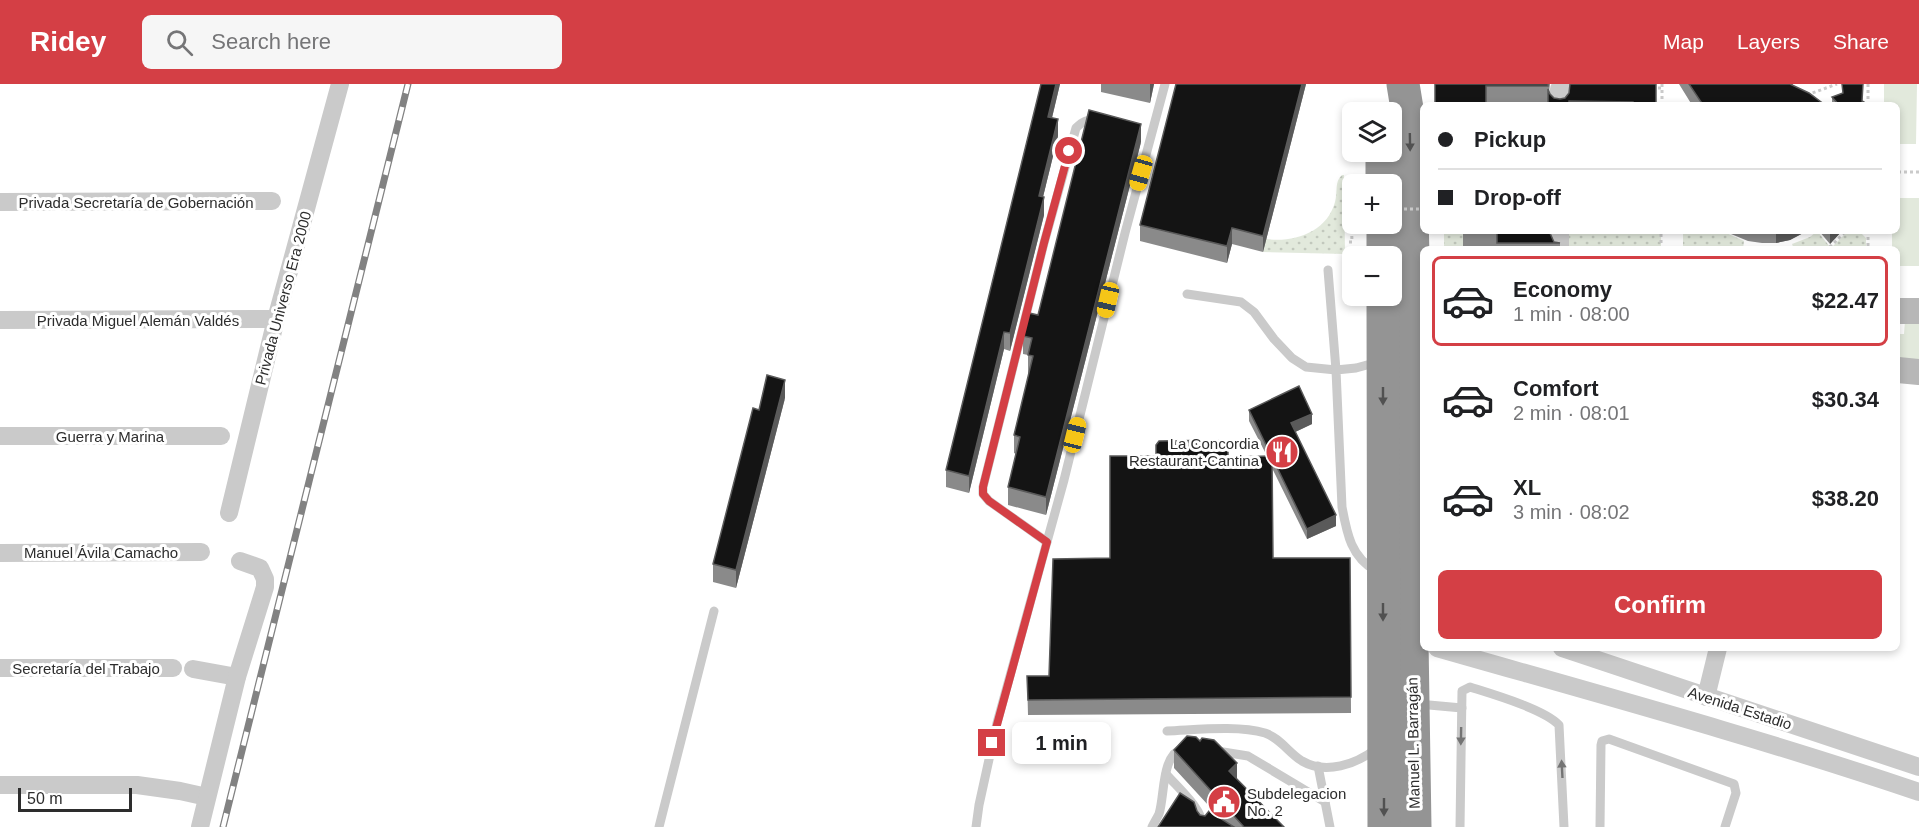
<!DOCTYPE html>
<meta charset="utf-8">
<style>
:root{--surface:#fff;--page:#f6f6f6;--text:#202124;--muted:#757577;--line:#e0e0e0;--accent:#d43f45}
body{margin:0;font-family:Helvetica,sans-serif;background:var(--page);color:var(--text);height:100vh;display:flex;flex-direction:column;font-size:22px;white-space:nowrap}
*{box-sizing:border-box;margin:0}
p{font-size:20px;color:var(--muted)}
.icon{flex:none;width:33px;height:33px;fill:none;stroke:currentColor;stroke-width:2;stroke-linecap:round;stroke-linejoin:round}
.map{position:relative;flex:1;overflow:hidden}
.panel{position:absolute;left:1420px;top:162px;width:480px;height:405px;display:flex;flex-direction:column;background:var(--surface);border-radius:9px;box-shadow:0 3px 9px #0003}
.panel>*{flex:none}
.hud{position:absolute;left:1420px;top:18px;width:480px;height:132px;border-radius:9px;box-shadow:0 3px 9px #0003;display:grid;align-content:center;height:132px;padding:0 18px;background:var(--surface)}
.fabs{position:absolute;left:1342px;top:18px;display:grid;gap:12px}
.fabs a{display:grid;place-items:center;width:60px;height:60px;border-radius:9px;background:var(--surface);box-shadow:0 3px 9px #0003;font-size:30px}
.scale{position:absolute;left:18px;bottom:15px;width:114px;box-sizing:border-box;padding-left:6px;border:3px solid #2d2d2d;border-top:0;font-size:16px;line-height:21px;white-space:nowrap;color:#2d2d2d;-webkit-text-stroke:4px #fff;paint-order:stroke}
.end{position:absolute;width:27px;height:27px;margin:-14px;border:8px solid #d43f45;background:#fff;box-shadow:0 0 0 3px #fff}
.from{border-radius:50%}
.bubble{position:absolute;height:42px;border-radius:9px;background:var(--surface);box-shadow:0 3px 9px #0003;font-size:20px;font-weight:600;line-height:42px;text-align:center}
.car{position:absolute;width:18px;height:36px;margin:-18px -9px;border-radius:8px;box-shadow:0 0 4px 2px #0007;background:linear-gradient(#f5c518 24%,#345 0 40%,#f5c518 0 76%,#345 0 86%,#f5c518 0)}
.hud b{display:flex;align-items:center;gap:21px;height:57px;font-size:22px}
.hud b+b{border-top:2px solid var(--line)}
.hud i{width:15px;height:15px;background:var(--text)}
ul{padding:10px 0 0;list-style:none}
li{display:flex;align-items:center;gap:18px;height:90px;margin:0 12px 9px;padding:0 6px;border:3px solid transparent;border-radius:9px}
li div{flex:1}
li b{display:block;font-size:22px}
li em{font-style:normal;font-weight:600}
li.on{border-color:var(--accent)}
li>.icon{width:54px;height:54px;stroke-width:1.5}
.button{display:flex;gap:12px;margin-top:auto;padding:12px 18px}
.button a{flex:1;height:69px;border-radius:9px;background:var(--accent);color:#fff;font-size:24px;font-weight:600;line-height:69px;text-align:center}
header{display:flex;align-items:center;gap:36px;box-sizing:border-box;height:84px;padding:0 30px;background:var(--accent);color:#fff}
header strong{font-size:28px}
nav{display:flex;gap:33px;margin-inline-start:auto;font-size:21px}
.search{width:420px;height:54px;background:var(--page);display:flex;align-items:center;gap:15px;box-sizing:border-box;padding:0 21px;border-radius:9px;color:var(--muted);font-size:22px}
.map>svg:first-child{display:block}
.grass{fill:#e2e9dc}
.garden{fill:url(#garden-dots)}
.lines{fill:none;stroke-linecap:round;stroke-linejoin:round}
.path{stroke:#cacaca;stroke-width:3;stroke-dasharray:3 3;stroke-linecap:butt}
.lane{stroke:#cacaca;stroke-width:9}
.street{stroke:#cacaca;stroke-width:18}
.secondary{stroke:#b7b7b7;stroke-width:26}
.highway{stroke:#949494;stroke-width:33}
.rail-casing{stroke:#828282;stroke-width:7}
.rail{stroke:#fff;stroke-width:4.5;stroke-dasharray:14;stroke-linecap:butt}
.path-bridge{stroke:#cacaca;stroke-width:3;stroke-dasharray:3 3;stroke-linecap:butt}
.wall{fill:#8a8a8a}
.shaded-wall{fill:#5a5a5a}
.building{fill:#141414;stroke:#5a5a5a;stroke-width:1.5}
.oneway{fill:#515151}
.oneway2{fill:#747474}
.route{stroke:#d43f45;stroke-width:8}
.labels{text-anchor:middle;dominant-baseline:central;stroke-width:6;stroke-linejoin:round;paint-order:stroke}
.street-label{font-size:15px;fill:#2d2d2d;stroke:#fff}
.poi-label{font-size:15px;fill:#2d2d2d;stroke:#fff;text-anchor:end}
</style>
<header>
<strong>Ridey</strong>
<div class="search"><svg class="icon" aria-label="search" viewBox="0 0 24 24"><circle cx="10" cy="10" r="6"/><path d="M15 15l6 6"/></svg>Search here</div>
<nav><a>Map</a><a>Layers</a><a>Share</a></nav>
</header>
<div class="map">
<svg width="1919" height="743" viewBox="0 0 1919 743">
<defs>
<pattern id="garden-dots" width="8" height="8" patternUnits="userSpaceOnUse" patternTransform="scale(1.5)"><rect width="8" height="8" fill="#e2e9dc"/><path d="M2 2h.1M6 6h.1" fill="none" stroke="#c2c8bd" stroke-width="1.8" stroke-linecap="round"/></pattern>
</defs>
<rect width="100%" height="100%" fill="#fff"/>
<!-- grass -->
<g class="grass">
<polygon points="1884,0 1917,0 1916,60 1898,60 1898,21 1884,21"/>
<polygon points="1898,114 1919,114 1919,182 1898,182 1898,165 1892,165 1892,147 1898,147"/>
<polygon points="1905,236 1919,236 1919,276 1898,274 1898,250 1904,250"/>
</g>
<!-- garden -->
<g class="garden">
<path d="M1342 91H1344L1345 170 1263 168 1266 155C1294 159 1327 148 1335 118 1338 108 1334 98 1342 91Z"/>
<polygon points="1444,147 1463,147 1463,162 1477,162 1477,147 1661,147 1661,165 1560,165 1497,162 1497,165 1444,165"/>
<polygon points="1683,147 1722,147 1744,157 1743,165 1683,165"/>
<polygon points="1817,147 1831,164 1848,147 1859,147 1866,154 1866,165 1794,165 1792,160 1810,153"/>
</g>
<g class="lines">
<!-- path -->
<g class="path">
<polyline points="1868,0 1868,21"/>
<polyline points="1652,4 1662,4"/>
<polyline points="1807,11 1837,0"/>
<polyline points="1662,21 1662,0"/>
<polyline points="1898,88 1919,88"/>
<polyline points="1868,147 1868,165"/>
<polyline points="1349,158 1352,158 1351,125 1353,125"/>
<polyline points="1661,165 1661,147"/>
<polyline points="1824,165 1831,162 1846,147"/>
</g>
<!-- lane -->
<g class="lane">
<polyline points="1187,210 1241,218 1254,228 1274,255 1292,274 1306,283 1336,286 1328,186"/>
<path d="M1047 458 989 417 983 410V403L1044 159 1076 44C1083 37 1087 35 1097 37"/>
<path d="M1376 487C1351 473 1347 450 1342 423L1336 286 1356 284 1378 278"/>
<polyline points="1418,620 1462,624"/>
<path d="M1167 647C1195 646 1238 641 1265 649 1280 654 1289 669 1302 677 1326 691 1356 680 1376 665"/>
<polyline points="1217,667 1248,672 1325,718"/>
<polyline points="1318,682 1330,743"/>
<path d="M1166 690C1178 704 1203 725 1203 743"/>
<polyline points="659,743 714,527"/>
<polyline points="976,743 979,721 997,639 1064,396 1125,149 1165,0"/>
<path d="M1152 743C1154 739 1157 734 1159 730 1165 711 1161 671 1183 664"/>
<path d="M1460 743 1462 607 1470 603C1492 610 1544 625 1559 641L1564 743"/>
<polyline points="1600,743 1601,661 1602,657 1609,655 1734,700 1736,709 1725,743"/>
</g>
<!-- street -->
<g class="street">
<polyline points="1559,21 1559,5 1569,5 1569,0"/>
<polyline points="0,118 272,117"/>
<polyline points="1560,165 1560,147"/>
<polyline points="0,236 276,235"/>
<polyline points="0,352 221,352"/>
<polyline points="229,429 276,235 340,0"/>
<polyline points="0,469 201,468"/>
<path d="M1437 564C1598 610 1760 654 1919 708"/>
<polyline points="1562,564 1919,683"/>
<polyline points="0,584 173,584"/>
<polyline points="193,585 237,593"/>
<polyline points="1706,613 1718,564"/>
<polyline points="0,701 137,701 180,707 207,713"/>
<polyline points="200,743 237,593 265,503 265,495 260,484 240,477"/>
</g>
<!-- secondary -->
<g class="secondary">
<polyline points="1898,227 1919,227"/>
<polyline points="1898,286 1919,288"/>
</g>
<!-- highway -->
<g class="highway">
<polyline points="1403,0 1410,43 1413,173 1414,430 1412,557 1415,743"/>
<polyline points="1382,68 1382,100"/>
<polyline points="1383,140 1383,172"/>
<polyline points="1383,212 1384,743"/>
</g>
<!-- rail casing -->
<g class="rail-casing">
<polyline id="rail" points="223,743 408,0"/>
</g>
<!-- rail -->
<use href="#rail" class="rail"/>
<!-- path-bridge -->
<polyline class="path-bridge" points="1392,125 1424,125"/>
</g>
<!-- wall -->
<g class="wall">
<polygon points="1041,0 1060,0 1052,34 1058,52 1043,113 1044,131 1010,267 1004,265 969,409 946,403 946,386"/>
<polygon points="1101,0 1154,0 1150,19 1101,8"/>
<polygon points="1176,0 1306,0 1263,168 1232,160 1227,179 1140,157 1140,141"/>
<polygon points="1435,0 1550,0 1549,8 1550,10 1554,14 1560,15 1565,14 1569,9 1656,21 1548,21 1548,19 1486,19"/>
<polygon points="1679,0 1793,0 1793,1 1825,21 1692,21"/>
<polygon points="1832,13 1862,17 1864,21 1835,21 1832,18"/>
<polygon points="1141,58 1046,431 1008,421 1008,403 1016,370 1014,369 1014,351 1029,289 1028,289 1028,271 1023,270 1023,252 1038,231"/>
<polygon points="1463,147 1549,147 1554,158 1560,159 1560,165 1497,165 1497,162 1463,162"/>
<polygon points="1728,147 1807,147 1790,156 1776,159 1762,159 1748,157 1731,150"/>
<polygon points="1819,147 1842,147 1830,160"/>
<polygon points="785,314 736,504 713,498 713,480"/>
<polygon points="1249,326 1312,340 1295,348 1336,442 1307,455 1272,384 1273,474 1350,474 1351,629 1028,631 1027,592 1049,592 1110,474 1228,373 1267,372 1249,337"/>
<polygon points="1174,666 1237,695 1284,743 1158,743 1197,727 1200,731 1220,734 1174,684"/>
</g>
<!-- shaded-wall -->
<g class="shaded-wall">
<polygon points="1056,0 1060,0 1048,50 1048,33"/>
<polygon points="1150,0 1154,0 1150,19"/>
<polygon points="1302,0 1306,0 1263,168 1263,152"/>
<polygon points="1058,35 1058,52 1039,129 1039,112"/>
<polygon points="1141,40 1141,58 1046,431 1046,413"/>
<polygon points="1044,113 1044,131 1010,267 1010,249"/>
<polygon points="1232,144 1232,160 1227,179 1227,162"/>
<polygon points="1776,147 1807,147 1790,156 1776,159"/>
<polygon points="1830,147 1842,147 1830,160"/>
<polygon points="1004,248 1004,265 969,409 969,392"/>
<polygon points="785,296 785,314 736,504 736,486"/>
<polygon points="1312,330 1312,340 1291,350 1291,339"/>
<polygon points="1336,431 1336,442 1307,455 1307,445"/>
<polygon points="1237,679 1237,697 1229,687"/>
</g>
<!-- building -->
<g class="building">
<polygon points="1041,0 1056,0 1048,33 1058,35 1039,112 1044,113 1010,249 1004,248 969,392 946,386"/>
<polygon points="1176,0 1302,0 1263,152 1232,144 1227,162 1140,141"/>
<polygon points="1435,0 1548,0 1548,2 1486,2 1486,21 1435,21"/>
<polygon points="1570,0 1656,0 1656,21 1633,21 1633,18 1569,17 1569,21 1548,21 1548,5 1550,10 1554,14 1560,15 1565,14 1569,9"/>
<polygon points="1689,0 1790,0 1809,9 1825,21 1703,21"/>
<polygon points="1842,0 1863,0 1862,17 1864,18 1864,21 1839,21 1832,13 1843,9"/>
<polygon points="1089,26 1141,40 1046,413 1008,403 1020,353 1014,351 1033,272 1028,271 1032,254 1023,252 1029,229 1038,231"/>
<polygon points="1497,147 1549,147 1554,158 1560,159 1497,159"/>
<polygon points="767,291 785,296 736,486 713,480 753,324 759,326"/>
<polygon points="1299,302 1312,330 1291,339 1336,431 1307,445 1249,326"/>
<polygon points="1225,356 1228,360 1228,373 1272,372 1273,474 1350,474 1351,613 1028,616 1027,592 1049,592 1053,475 1110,474 1110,372 1156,372 1156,361 1159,357"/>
<polygon points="1187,652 1196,653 1200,657 1202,654 1214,656 1237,679 1229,687 1284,743 1244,743 1174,666"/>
<polygon points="1180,709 1194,718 1197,727 1200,731 1205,732 1209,727 1234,743 1158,743"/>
</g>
<!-- one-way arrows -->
<defs><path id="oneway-solid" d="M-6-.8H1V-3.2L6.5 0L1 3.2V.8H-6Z" transform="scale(1.5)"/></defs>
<g class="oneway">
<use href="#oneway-solid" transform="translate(1410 58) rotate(89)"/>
<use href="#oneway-solid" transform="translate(1383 312) rotate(90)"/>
<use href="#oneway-solid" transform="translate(1383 528) rotate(90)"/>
<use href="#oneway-solid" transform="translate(1384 723) rotate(90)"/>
</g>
<g class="oneway2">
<use href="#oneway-solid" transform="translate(1461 652) rotate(91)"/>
<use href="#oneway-solid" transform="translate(1562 685) rotate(-93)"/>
</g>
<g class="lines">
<!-- route -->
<polyline class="route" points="992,659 1047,458 989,417 983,410 983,403 1044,159 1069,67"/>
</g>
<!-- icons -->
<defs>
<g id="restaurant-disc" transform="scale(1.725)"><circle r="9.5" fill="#d43f45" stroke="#fff"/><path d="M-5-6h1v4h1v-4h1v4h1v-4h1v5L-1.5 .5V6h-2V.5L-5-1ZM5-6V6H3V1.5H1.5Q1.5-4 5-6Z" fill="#fff"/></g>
<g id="civic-disc" transform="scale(1.725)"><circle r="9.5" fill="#d43f45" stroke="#fff"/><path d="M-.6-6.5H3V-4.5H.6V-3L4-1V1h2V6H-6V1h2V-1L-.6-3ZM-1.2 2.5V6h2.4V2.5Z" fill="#fff"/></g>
</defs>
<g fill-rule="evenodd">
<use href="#restaurant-disc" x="1282" y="368"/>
<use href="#civic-disc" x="1224" y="718"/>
</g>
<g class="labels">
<!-- street labels -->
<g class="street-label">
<text x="136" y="118">Privada Secretaría de Gobernación</text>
<text transform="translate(283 214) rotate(-75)">Privada Universo Era 2000</text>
<text x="138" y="236">Privada Miguel Alemán Valdés</text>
<text x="110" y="352">Guerra y Marina</text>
<text x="101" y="468">Manuel Ávila Camacho</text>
<text x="86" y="584">Secretaría del Trabajo</text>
<text transform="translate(1740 624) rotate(18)">Avenida Estadio</text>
<text transform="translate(1413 659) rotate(-91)">Manuel L. Barragán</text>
</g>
<!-- poi labels -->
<g class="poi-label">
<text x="1259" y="359">La Concordia<tspan x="1259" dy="17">Restaurant-Cantina</tspan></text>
<text x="1247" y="709" text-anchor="start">Subdelegacion<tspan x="1247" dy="17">No. 2</tspan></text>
</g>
</g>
</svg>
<div class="fabs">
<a><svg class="icon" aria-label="layers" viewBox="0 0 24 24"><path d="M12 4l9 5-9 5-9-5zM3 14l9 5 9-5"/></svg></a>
<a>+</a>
<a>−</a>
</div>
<div class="scale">50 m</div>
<i class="end from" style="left:1069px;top:67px"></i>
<i class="end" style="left:992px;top:659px"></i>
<div class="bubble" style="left:1012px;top:638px;width:99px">1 min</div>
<i class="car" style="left:1141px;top:89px;rotate:196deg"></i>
<i class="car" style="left:1108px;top:216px;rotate:193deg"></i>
<i class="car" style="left:1075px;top:351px;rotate:14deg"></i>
<div class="hud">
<b><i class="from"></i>Pickup</b>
<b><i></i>Drop-off</b>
</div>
<section class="panel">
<ul>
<li class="on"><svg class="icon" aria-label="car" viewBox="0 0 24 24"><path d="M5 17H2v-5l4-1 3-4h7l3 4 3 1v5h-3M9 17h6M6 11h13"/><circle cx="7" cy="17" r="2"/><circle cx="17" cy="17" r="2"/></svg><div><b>Economy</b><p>1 min · 08:00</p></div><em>$22.47</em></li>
<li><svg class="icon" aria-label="car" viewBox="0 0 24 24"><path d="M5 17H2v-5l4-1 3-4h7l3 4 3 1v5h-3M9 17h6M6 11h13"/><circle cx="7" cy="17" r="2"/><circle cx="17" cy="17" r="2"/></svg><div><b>Comfort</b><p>2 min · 08:01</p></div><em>$30.34</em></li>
<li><svg class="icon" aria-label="car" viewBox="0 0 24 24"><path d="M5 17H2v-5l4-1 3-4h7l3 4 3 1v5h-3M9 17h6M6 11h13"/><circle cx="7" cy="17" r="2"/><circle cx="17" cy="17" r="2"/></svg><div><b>XL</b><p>3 min · 08:02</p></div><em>$38.20</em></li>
</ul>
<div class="button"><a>Confirm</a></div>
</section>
</div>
